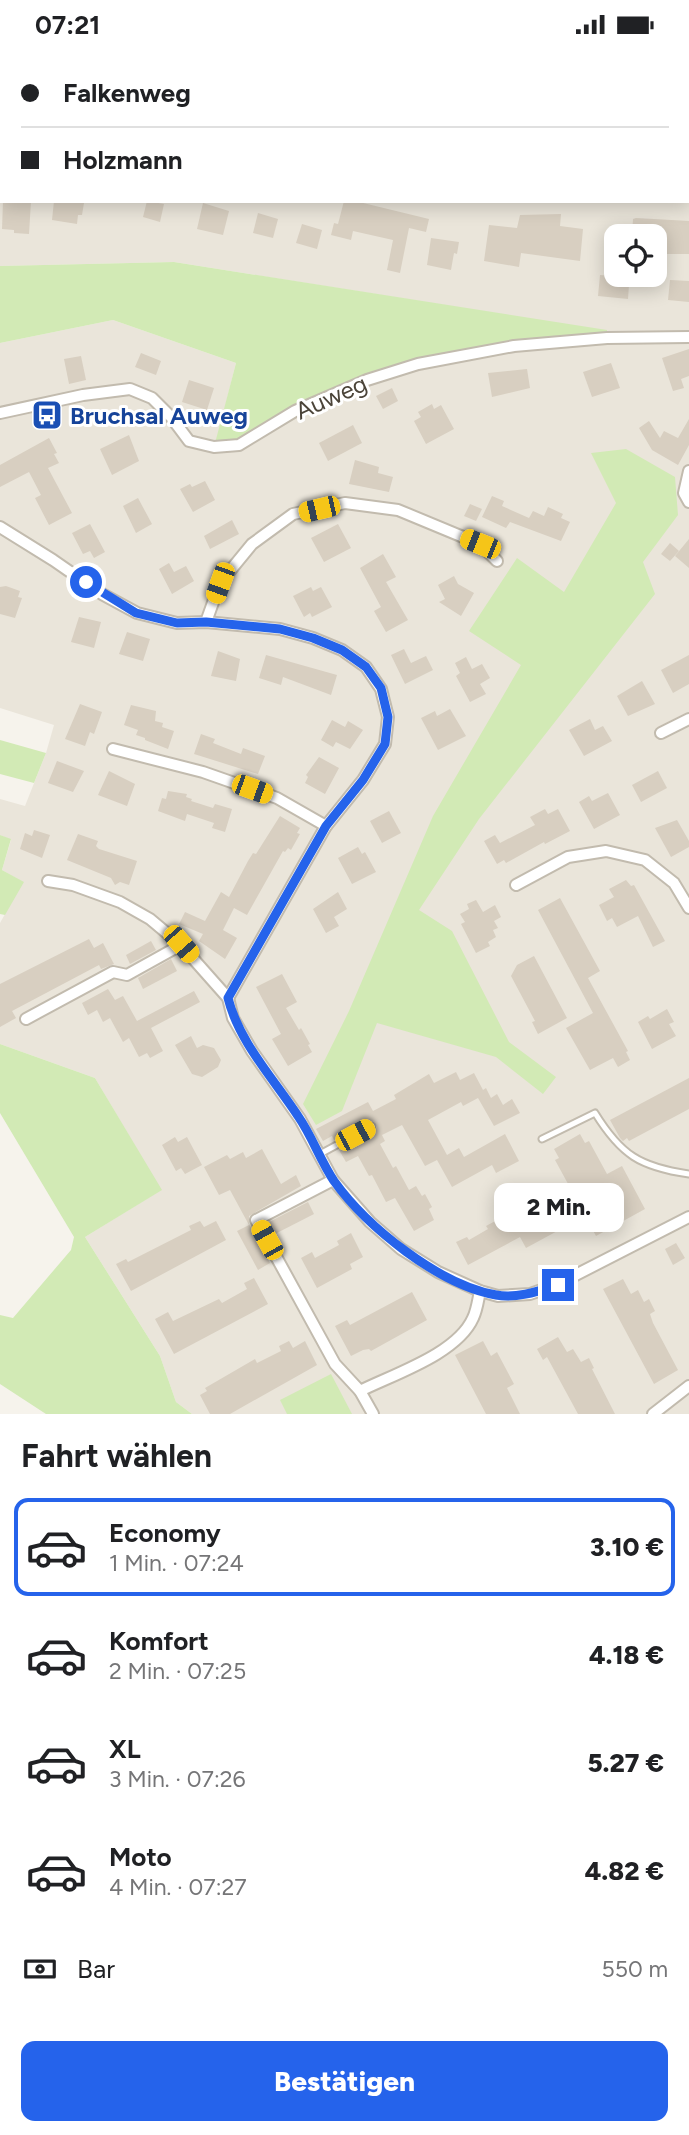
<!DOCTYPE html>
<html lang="de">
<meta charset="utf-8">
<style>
:root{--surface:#fff;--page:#f2f2f2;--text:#202124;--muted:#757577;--line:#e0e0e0;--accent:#2563eb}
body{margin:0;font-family:Figtree,sans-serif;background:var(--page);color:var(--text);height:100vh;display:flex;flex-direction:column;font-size:26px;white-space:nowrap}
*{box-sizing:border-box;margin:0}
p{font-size:23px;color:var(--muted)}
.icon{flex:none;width:38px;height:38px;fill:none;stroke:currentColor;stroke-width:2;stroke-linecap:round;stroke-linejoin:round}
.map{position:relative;height:1365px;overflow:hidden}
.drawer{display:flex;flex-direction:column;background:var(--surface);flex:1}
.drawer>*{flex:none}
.banner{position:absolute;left:0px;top:0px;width:690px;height:154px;box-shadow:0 4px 18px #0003;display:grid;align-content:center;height:154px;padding:0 21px;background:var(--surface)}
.fabs{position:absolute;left:604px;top:175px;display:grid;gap:14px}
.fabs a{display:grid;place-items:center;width:63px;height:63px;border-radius:14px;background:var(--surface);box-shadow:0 4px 18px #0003;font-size:35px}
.end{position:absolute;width:32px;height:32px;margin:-16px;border:9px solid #2563eb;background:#fff;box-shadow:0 0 0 4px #fff}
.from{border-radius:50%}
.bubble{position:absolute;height:49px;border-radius:14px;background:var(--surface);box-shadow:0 4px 18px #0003;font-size:23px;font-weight:800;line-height:49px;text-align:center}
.car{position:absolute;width:21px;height:42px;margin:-21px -10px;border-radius:9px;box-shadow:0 0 5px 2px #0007;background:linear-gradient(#f5c518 24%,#345 0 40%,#f5c518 0 76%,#345 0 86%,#f5c518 0)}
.banner b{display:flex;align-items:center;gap:24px;height:66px;font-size:26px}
.banner b+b{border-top:2px solid var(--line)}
.banner i{width:18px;height:18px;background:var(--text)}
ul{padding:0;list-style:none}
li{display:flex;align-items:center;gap:21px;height:98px;margin:0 14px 10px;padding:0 7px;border:4px solid transparent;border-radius:14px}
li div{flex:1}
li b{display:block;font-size:26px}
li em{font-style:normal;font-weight:800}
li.on{border-color:var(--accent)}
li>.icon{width:63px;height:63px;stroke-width:1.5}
h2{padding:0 21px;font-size:32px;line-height:84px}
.pay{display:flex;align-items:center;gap:18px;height:77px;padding:0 21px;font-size:26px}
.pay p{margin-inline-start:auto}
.cta{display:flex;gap:14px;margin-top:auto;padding:14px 21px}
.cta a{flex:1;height:80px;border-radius:14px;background:var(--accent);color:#fff;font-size:28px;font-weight:800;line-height:80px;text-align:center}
.status{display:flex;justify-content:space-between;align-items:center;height:49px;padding:0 35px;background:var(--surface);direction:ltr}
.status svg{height:19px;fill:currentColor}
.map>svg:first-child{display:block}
.residential{fill:#eae5da;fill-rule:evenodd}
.green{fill:#d2eab5}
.building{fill:#d8cfc1}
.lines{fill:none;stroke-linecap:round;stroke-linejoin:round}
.service-casing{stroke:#c2bbae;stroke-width:9}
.minor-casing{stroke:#c2bbae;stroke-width:14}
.service{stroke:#fff;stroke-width:5}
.minor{stroke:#fff;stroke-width:10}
.route{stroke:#2563eb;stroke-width:9}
.labels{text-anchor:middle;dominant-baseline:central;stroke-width:6;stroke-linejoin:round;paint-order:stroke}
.street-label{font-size:24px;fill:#4b4439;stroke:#fff}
.transit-label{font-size:24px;font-weight:bold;fill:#164399;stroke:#fff;text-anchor:start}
</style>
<div class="status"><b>07:21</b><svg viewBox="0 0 49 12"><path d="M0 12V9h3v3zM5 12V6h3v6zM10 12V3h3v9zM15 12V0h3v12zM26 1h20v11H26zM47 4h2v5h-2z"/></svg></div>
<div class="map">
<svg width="689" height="1365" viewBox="0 0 689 1365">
<rect width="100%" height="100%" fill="#f6f3ec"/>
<!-- residential -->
<path class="residential" d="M0 0H689V1365H192L176 1353 160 1307 85 1188 161 1141 95 1029 0 995V874L23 833 2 821 11 791 0 786V750L25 757 46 704 54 676 0 659V294L113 271 236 314 215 397 295 362 418 315 607 282 174 213 0 217ZM2 2H688V152H2ZM616 187H654V226H616Z"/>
<!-- green -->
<g class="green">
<polygon points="174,213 607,281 607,289 514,297 367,331 239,396 214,398 236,314 113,271 0,294 0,217"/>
<polygon points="626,400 675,428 678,466 643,513 655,545 479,770 419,861 452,882 509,993 556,1028 543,1045 496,1008 377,974 342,1062 316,1076 303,1055 349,962 433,767 521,616 469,582 517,509 564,543 616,454 591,404"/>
<polygon points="0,691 46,704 34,734 0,725"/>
<polygon points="0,786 11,790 2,821 24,833 5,866 0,865"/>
<polygon points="0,995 95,1029 162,1141 85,1188 160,1307 176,1353 192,1365 46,1365 0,1335 0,1266 13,1269 71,1201 74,1188 0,1064"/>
<polygon points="331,1325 352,1365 287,1365 280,1351"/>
</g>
<!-- building -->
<g class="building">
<polygon points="3,152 31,152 29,185 14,184 14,181 2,180"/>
<polygon points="54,152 80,152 84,154 82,166 78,166 77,175 52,171"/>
<polygon points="147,152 164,155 160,173 143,168"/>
<polygon points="344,152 355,152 429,170 426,183 409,179 400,224 387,221 393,191 353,182 351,191 331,186 334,174 338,175"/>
<polygon points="203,154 229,162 223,186 197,180"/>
<polygon points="258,164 278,170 273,189 253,184"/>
<polygon points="561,165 560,177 583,180 580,212 521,204 519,218 484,212 489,176 517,179 520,166"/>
<polygon points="636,169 689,172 689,205 663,205 665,191 654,191 654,187 632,187 633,170"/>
<polygon points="302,175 322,181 317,200 296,194"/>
<polygon points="431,189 459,193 457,205 454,204 451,221 427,216"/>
<polygon points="606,191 616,191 616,203 605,203"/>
<polygon points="600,226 626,228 626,235 629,236 628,250 598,247"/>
<polygon points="670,231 689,232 689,253 668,251"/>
<polygon points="689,300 689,327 681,330 684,339 673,342 662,309"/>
<polygon points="141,304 161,312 156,326 135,318"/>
<polygon points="81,307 86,331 69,335 64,310"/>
<polygon points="611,314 620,339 592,348 583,323"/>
<polygon points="527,320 530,339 492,348 488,324"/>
<polygon points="189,331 214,339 207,361 182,353"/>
<polygon points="392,339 398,352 383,360 376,347"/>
<polygon points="432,355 434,360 441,356 454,380 426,395 414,372 421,368 418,363"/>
<polygon points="689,370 689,396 678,416 652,401 639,379 649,372 660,389 664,382 678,389"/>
<polygon points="353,376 362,394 328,412 319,394"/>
<polygon points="129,386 139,412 112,426 100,400"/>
<polygon points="49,389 57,404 54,405 59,414 48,419 72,464 49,476 35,449 41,446 29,423 0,438 0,416"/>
<polygon points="355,411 379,418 378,424 393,428 389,443 349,435"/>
<polygon points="205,432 215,451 193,463 180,440 190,435 192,438"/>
<polygon points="492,447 504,452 502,457 529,469 533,462 544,467 548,458 563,465 561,469 570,473 561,492 510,473 506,479 482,468"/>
<polygon points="138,449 152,475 136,484 123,457"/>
<polygon points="470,455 482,460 476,472 464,467"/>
<polygon points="232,471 239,485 210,500 204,487"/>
<polygon points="90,475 105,503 94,509 90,502 83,505 72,484"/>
<polygon points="338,475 351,499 324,513 311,489"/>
<polygon points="689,490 689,519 675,507"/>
<polygon points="670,494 679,502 670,512 661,505"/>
<polygon points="383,505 396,528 386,533 408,571 386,583 374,562 381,558 360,519"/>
<polygon points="169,514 174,523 186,517 194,532 172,545 159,520"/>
<polygon points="454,527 458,535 474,544 461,567 439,553 445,550 438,536"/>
<polygon points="6,537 20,542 18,548 22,549 15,569 0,565 0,538"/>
<polygon points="311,538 313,542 321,538 332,558 312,568 310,564 304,568 293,547"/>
<polygon points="79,568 101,573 94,599 71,593"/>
<polygon points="127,583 150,590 143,612 119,605"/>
<polygon points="404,600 411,614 426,607 433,621 405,635 391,606"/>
<polygon points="218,602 240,610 236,632 211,627"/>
<polygon points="266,606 337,626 331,646 283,628 281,636 259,629"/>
<polygon points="689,606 689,635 673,644 661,621"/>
<polygon points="466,608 472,620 482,615 490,629 480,635 486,645 470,653 456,627 460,624 455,614"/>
<polygon points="642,632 655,655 628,667 617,647"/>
<polygon points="80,655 102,663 94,685 90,683 85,697 65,690"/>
<polygon points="131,656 156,662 155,672 163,674 162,678 174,682 168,700 145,691 145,689 136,686 138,681 124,676"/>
<polygon points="450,660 466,687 438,701 421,669 435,662 437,667"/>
<polygon points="590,670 595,681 603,677 612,692 584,707 569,681"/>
<polygon points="332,671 345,678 348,672 363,681 350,700 336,693 333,698 321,691"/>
<polygon points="201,685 215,690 213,694 241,705 243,699 265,707 258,725 194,705"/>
<polygon points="319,708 339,719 325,745 305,734 308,728 306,726"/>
<polygon points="57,712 84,722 73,743 48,734"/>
<polygon points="109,722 135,735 127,757 98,746"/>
<polygon points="658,722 667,739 641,753 632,736"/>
<polygon points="168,742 187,745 186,748 192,750 191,752 213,759 215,755 232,760 225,783 212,779 214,774 187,765 185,772 158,762 162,749 166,750"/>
<polygon points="608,744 620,766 594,780 579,753 589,747 592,752"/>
<polygon points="545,760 548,765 558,760 570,782 545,795 544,793 506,814 504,811 497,815 484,792 495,786 500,794 535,776 530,768"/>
<polygon points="389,762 401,784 382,794 370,772"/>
<polygon points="280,767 300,779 297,784 300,785 291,801 288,799 285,803 283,802 247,866 234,859 223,881 237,889 225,910 199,892 203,885 179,875 185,863 205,872 221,843 229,848 248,812 253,804 256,805"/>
<polygon points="677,771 689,792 689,798 671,808 655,779"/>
<polygon points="34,781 50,786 42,809 20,800 25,784 32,787"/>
<polygon points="78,785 98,792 96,797 99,800 137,812 129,836 120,833 115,836 111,829 67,811"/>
<polygon points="358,798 362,805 365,803 376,823 352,835 338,809"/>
<polygon points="626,831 631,837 634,836 665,892 653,898 638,867 617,878 612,869 607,872 599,856 614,848 609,840"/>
<polygon points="338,843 347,860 334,868 339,877 326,884 313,860"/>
<polygon points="560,849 600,922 588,929 628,1002 626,1003 630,1011 618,1018 613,1009 590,1021 566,979 593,964 538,861"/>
<polygon points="476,851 483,863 495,856 501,868 494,872 498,879 493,881 496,888 488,893 490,897 476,904 461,875 465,873 460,865 469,860 467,855"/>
<polygon points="89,890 94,899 103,894 114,915 101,920 99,916 12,962 16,969 0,978 0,935"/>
<polygon points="151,892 156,901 130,915 126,906"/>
<polygon points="534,907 567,969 538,985 532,973 535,972 511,927 517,916"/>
<polygon points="171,910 177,922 143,940 138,929"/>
<polygon points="282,925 297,953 286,959 299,981 301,979 310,995 308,996 312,1003 288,1017 272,990 281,985 256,938"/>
<polygon points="108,940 115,951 123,947 137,972 194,942 200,953 151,979 163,1002 150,1009 147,1004 139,1008 129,989 123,993 110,969 103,973 97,961 88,966 82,954"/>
<polygon points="667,960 674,973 669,975 676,987 652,1000 638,973 648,967 650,970"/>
<polygon points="191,987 197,999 203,996 214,999 221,1011 218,1018 202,1028 192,1025 175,996"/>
<polygon points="456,1023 460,1031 474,1024 483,1041 486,1039 491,1049 497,1045 503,1056 512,1050 520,1064 494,1077 478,1049 463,1057 461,1053 428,1071 447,1106 459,1099 464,1108 505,1085 519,1112 496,1124 492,1116 452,1138 437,1111 425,1117 402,1076 382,1086 385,1092 380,1095 393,1119 396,1117 409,1141 416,1137 422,1147 425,1145 432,1158 429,1160 434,1171 414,1182 395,1149 386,1153 372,1126 369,1127 358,1107 346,1113 339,1101 375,1081 377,1078 375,1073 370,1072 334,1091 332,1087 323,1092 316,1080 368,1053 373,1062 396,1050 394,1046 429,1025 434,1034"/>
<polygon points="689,1029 689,1060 629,1092 627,1089 623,1092 620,1089 610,1071"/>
<polygon points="580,1085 585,1094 589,1092 607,1125 622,1117 645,1160 596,1187 585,1167 526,1199 520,1188 468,1216 456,1193 467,1188 469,1191 488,1180 486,1177 497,1171 503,1182 573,1144 555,1111 559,1109 554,1100"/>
<polygon points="175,1088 178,1093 187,1088 202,1116 185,1125 181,1119 176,1122 162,1096"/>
<polygon points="262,1100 281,1135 296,1126 301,1137 249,1167 249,1175 270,1214 258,1221 237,1182 249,1176 230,1141 219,1146 204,1118 227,1106 230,1110 243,1103 246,1109"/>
<polygon points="308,1153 314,1165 273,1186 267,1174"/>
<polygon points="200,1172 204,1178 216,1172 226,1191 131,1242 116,1215 126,1210 128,1213 191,1181 189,1177"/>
<polygon points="351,1184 363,1208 350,1215 352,1220 317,1239 301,1209 312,1203 315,1209 339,1196 337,1192"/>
<polygon points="676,1194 685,1209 673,1216 665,1200"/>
<polygon points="254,1229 268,1255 174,1305 155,1270 168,1263 173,1272 219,1250 222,1254 247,1240 244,1234"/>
<polygon points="623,1230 631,1245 638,1241 644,1253 649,1250 655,1262 650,1265 653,1274 678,1321 654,1335 603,1240"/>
<polygon points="412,1243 427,1271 371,1302 369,1300 363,1301 351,1307 335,1277 347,1271 350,1276"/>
<polygon points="558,1288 567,1303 573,1300 581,1313 589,1309 594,1319 592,1320 615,1365 578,1365 547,1308 543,1311 537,1300"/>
<polygon points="289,1292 293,1299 305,1292 317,1316 230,1365 210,1365 200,1346 207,1342 205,1339 255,1310 257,1314 281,1302 279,1297"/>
<polygon points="483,1292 491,1307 497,1303 514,1335 507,1339 520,1365 486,1365 455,1306"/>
</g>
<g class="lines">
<!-- service casing -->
<g class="service-casing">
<g id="service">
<path d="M542 1090 595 1064C621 1106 640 1118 689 1125"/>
<polyline points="320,1105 372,1077"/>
</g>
</g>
<!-- minor casing -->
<g class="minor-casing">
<g id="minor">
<polyline points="252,2 252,0"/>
<polyline points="0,35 2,35"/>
<polyline points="0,117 2,117"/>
<polyline points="688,143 689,143"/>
<polyline points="0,364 83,346 130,340 152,349 171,368 189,392 214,398 239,396 295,362 367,331 418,315 514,297 607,289 689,288"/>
<polyline points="689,422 684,444 689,453"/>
<polyline points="0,478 53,511 102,545 137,564 177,574 206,573 280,580 313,589 342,601 366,618 381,640 388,668 385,695 363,731 326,777 228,949"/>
<polyline points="206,573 220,534 252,495 293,465 345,454 398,461 480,495 497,512"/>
<polyline points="661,684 689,670"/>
<polyline points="113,700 203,723 277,749 326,777"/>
<polyline points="48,832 73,836 120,853 150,870 181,896 228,949 233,969 252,1002 300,1070 333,1131 370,1173 401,1200 438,1223 480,1242 498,1247 530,1245 558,1235 689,1168"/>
<polyline points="516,836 568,808 606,802 645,811 674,834 689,859"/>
<polyline points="26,970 113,923 127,926 181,896"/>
<polyline points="333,1131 256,1171 335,1315 360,1342 373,1365"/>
<path d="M360 1342C394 1325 457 1305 473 1269 477 1261 478 1251 480 1242"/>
<polyline points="653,1365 689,1337"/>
</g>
</g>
<!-- service -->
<use href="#service" class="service"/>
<!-- minor -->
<use href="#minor" class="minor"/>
</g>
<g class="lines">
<!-- route -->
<path class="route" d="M86 533 136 564 177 574 206 573 280 580 313 589 342 601 366 618 381 639 388 668 385 695 363 731 326 777 228 949C239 993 273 1029 298 1067 312 1087 320 1111 334 1132 367 1178 439 1236 496 1246 516 1250 539 1242 558 1236"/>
</g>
<!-- icons -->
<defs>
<g id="bus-square" transform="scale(1.575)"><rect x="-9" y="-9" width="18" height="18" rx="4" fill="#1a4fb4" stroke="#fff"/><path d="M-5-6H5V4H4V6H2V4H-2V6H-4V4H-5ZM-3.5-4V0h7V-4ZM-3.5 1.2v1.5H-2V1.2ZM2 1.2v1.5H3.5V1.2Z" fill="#fff"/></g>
</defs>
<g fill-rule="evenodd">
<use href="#bus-square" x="47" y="366"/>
</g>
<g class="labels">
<!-- street labels -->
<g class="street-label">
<text transform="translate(331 348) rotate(-24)">Auweg</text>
</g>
<!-- transit labels -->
<g class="transit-label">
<text x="70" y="366">Bruchsal Auweg</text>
</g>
</g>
</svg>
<div class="fabs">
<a><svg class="icon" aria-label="locate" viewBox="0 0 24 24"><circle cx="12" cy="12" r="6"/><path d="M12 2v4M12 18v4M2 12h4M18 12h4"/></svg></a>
</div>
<i class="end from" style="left:86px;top:533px"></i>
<i class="end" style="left:558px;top:1236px"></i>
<div class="bubble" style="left:494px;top:1134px;width:130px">2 Min.</div>
<i class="car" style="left:319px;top:460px;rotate:257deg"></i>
<i class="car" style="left:480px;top:495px;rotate:292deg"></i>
<i class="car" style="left:220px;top:534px;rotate:200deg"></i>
<i class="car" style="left:252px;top:740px;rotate:110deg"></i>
<i class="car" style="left:181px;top:895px;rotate:139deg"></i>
<i class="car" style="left:355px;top:1086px;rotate:62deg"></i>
<i class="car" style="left:267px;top:1191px;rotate:331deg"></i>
<div class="banner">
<b><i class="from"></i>Falkenweg</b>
<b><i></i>Holzmann</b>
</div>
</div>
<section class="drawer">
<h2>Fahrt wählen</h2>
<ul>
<li class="on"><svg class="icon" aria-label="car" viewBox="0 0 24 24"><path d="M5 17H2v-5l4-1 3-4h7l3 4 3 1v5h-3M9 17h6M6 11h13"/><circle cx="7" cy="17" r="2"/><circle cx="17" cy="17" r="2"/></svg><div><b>Economy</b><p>1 Min. · 07:24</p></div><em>3.10 €</em></li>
<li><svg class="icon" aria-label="car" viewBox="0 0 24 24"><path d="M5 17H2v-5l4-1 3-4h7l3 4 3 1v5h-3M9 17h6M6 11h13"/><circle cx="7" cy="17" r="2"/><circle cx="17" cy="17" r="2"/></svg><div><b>Komfort</b><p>2 Min. · 07:25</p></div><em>4.18 €</em></li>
<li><svg class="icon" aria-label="car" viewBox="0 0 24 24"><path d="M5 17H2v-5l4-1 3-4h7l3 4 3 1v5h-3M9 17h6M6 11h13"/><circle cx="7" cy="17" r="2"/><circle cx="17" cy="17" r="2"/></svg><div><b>XL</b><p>3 Min. · 07:26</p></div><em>5.27 €</em></li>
<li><svg class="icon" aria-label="car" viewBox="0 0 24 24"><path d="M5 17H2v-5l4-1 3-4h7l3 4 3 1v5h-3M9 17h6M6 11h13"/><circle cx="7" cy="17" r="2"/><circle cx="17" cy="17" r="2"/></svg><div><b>Moto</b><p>4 Min. · 07:27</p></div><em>4.82 €</em></li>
</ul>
<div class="pay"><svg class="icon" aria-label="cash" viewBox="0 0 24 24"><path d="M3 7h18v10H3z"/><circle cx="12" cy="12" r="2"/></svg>Bar<p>550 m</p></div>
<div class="cta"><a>Bestätigen</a></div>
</section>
